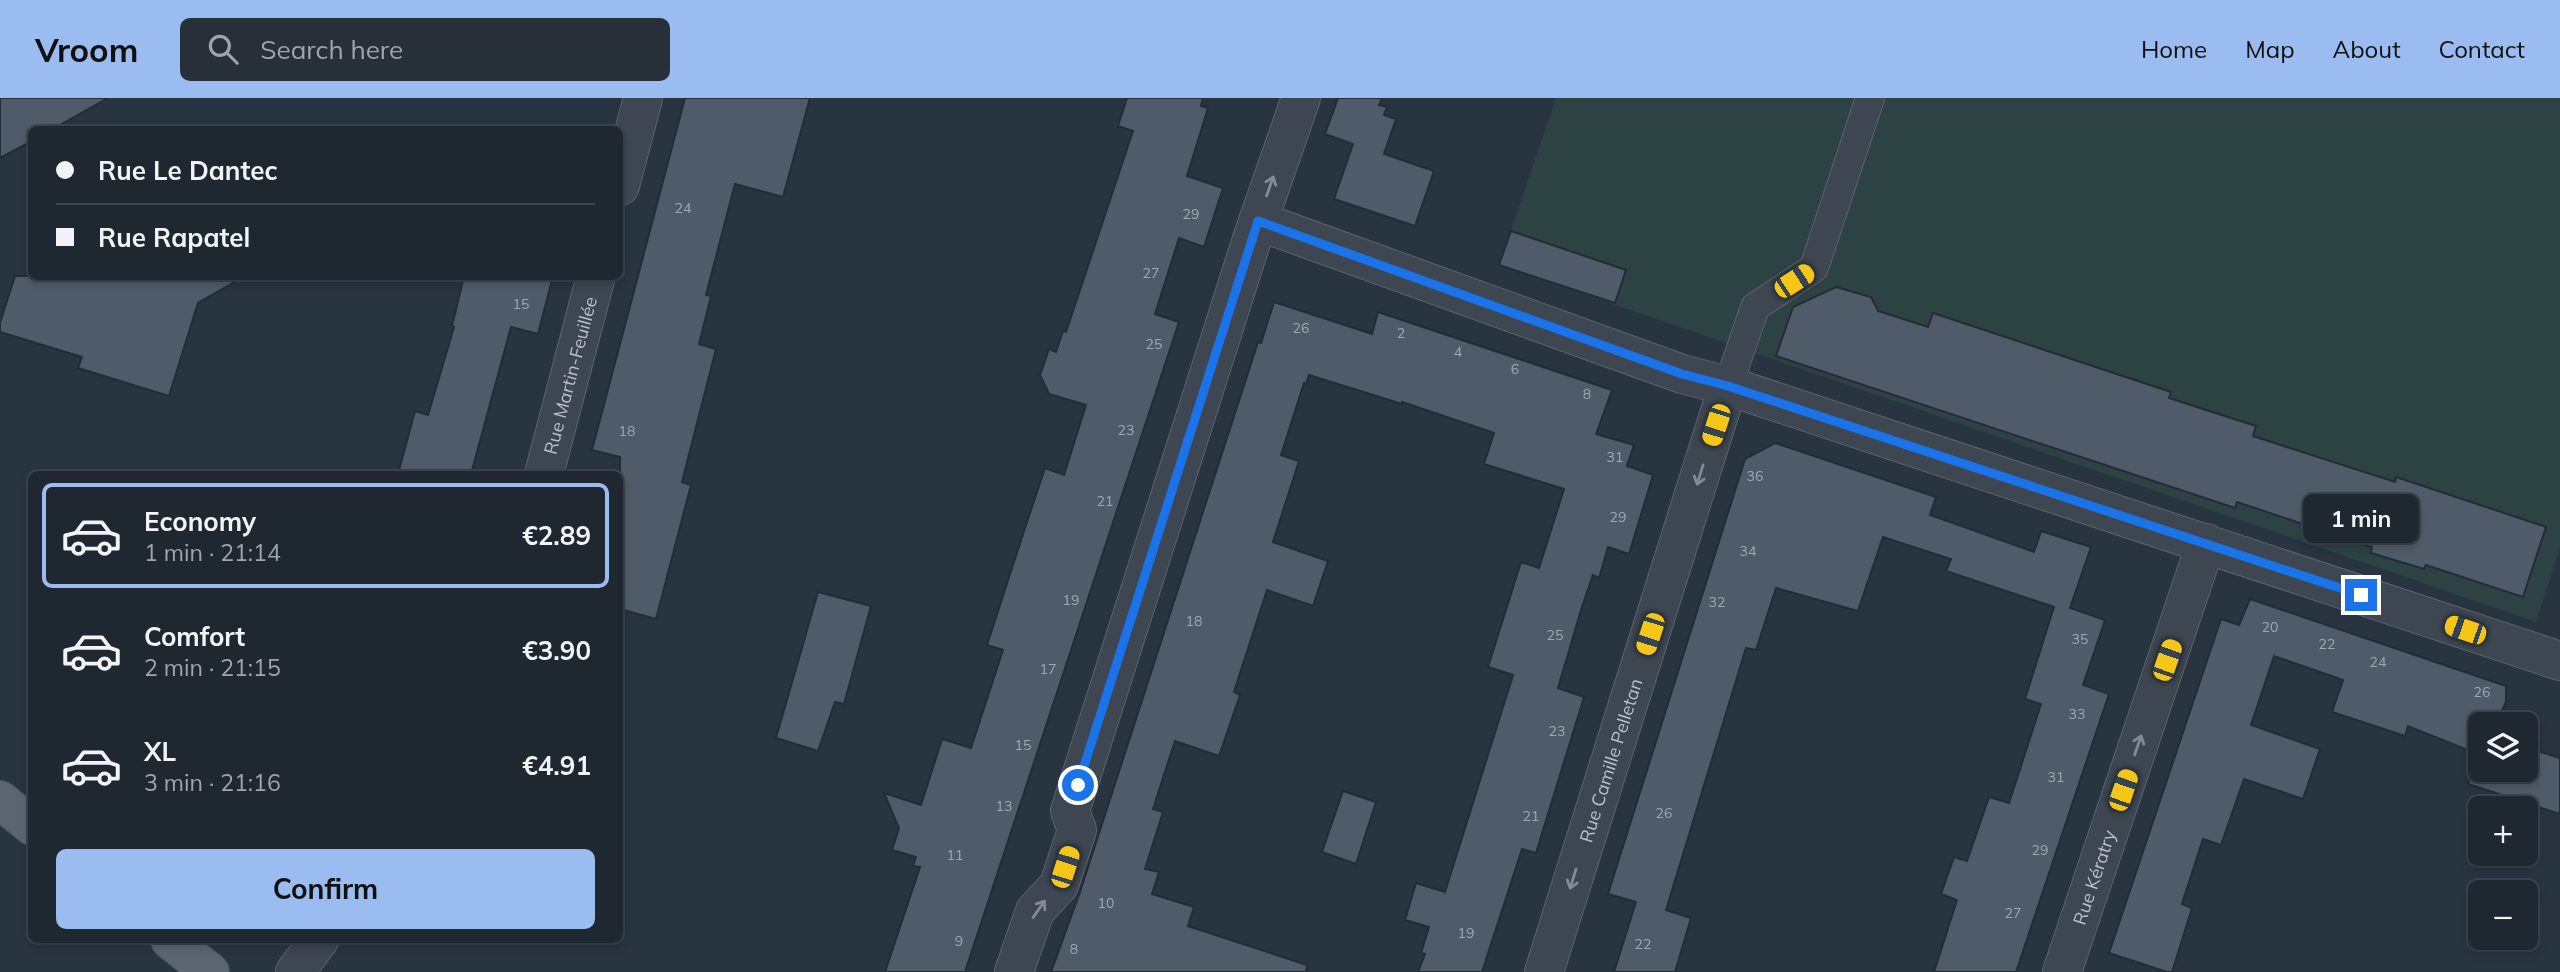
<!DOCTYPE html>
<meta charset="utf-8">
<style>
:root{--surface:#1f2731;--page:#272f39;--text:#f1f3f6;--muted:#a1a5ab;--line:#3c444d;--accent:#9abcf0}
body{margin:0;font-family:Mulish,sans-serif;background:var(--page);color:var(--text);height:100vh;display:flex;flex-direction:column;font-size:26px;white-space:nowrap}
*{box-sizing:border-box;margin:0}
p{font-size:23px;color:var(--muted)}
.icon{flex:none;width:38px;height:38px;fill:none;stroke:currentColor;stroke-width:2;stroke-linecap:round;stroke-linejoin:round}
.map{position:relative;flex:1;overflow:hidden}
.details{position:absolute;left:28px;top:373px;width:595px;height:472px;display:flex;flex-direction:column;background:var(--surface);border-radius:10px;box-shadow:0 4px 10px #0003,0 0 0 2px var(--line)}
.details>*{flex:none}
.top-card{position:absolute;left:28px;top:28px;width:595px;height:154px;border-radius:10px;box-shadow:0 4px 10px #0003,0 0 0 2px var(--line);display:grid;align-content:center;height:154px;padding:0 28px;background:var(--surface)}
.controls{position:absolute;left:2468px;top:614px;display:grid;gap:14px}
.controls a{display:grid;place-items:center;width:70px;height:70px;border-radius:10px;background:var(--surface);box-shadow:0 4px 10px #0003,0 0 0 2px var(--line);font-size:35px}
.end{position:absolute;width:32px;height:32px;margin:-16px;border:9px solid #1a73e8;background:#fff;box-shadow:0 0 0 4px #fff}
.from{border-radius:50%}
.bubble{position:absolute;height:49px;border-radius:10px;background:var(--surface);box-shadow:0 4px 10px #0003,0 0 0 2px var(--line);font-size:23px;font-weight:700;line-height:49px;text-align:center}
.car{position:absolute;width:21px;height:42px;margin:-21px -10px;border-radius:9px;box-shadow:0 0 5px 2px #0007;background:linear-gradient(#f5c518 24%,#345 0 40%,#f5c518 0 76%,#345 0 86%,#f5c518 0)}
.top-card b{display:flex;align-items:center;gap:24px;height:66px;font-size:26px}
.top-card b+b{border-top:2px solid var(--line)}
.top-card i{width:18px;height:18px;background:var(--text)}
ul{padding:12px 0 0;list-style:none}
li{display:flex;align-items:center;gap:21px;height:105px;margin:0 14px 10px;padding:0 14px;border:4px solid transparent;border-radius:10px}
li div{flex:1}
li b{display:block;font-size:26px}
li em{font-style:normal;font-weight:700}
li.current{border-color:var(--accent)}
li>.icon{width:63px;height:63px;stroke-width:1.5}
.action{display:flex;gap:14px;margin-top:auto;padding:14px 28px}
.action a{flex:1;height:80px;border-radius:10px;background:var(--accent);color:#111;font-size:28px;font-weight:700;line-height:80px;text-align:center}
header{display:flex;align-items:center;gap:42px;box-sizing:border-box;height:98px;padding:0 35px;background:var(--accent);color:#111}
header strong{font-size:33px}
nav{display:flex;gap:38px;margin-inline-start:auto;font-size:24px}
.search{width:490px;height:63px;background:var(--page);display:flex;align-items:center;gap:18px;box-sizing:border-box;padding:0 24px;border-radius:10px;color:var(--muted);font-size:26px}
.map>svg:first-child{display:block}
.green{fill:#2c4243}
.building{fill:#505b69;stroke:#242c38;stroke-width:2}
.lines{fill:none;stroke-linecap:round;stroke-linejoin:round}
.service-casing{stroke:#5b646e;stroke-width:30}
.minor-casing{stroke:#5b646e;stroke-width:40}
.primary-casing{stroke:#474f5a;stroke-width:40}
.service{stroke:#3d4651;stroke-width:28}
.minor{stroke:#3d4651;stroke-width:38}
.primary{stroke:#5b6571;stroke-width:38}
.oneway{stroke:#828a94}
.route{stroke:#1a73e8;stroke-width:9}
.labels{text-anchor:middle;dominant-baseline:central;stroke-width:5;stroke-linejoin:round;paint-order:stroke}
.number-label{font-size:14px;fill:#a0a8b2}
.street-label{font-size:18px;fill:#bac1cb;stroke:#222a36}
</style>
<header>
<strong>Vroom</strong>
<div class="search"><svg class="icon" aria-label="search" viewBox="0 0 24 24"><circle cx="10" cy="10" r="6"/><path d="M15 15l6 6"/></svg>Search here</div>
<nav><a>Home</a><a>Map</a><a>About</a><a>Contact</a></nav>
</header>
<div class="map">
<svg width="2560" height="874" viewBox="0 0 2560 874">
<rect width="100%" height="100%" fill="#293441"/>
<!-- green -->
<polygon class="green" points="1556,0 2560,0 2560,451 2536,524 1499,167"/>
<!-- building -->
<g class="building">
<polygon points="0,0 108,0 51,32 32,32 32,43 0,60"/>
<polygon points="685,0 810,0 783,99 735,86 706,197 711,198 699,246 716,251 682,384 691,387 656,521 620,511 620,359 592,352"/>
<polygon points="1127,0 1203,0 1201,8 1208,10 1187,78 1223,90 1204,149 1179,140 1155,216 1179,224 965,874 885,874 920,769 913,768 916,759 892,752 899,730 884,695 921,707 942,641 971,650 1003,552 987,547 1025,430 1045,370 1064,377 1086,307 1049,296 1040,277 1049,251 1056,254 1063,233 1066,234 1133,33 1118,28"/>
<polygon points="1338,0 1382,0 1379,7 1387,9 1384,17 1396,21 1384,56 1434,73 1415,128 1334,101 1353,46 1325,36"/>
<polygon points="1511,133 1626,172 1615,205 1499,167"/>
<polygon points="15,178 245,178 198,205 169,298 78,270 82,259 0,234 0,225"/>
<polygon points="464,178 553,178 538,236 511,229 471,376 398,376 415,313 428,317 454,229 452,228"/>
<polygon points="1836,189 1871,199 1878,213 1928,229 1933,215 2171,294 2169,300 2256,328 2253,338 2395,384 2396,379 2546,429 2523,499 2426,467 2424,471 2371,455 2372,449 2237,404 2235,410 1776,258 1793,209"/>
<polygon points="1274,204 1372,236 1378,214 1612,292 1596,336 1634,347 1627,368 1653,377 1629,456 1608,449 1599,480 1593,477 1581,512 1558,590 1584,599 1536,755 1522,751 1482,874 1418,874 1425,856 1421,855 1429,829 1405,822 1416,785 1445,794 1513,577 1488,569 1521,464 1539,470 1564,391 1484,366 1494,335 1402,304 1402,306 1309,277 1306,286 1304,285 1281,357 1299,363 1273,444 1328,463 1313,508 1267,492 1234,594 1240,597 1219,658 1175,643 1153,711 1163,714 1145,771 1159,774 1152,796 1194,809 1188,828 1307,867 1306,874 1051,874 1080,794 1258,244 1261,245"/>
<polygon points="1775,345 1936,399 1930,417 2034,454 2041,433 2091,449 2070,510 2105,522 2083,587 2109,596 2016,874 1934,874 1957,802 1941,796 1954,759 1967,763 1989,699 2009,705 2041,606 2025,601 2054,509 1946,473 1951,461 1883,439 1858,513 1776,490 1756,552 1746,550 1666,812 1691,820 1675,874 1614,874 1636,804 1608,796 1745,361"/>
<polygon points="818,494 871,508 844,606 835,604 818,653 776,640"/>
<polygon points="2250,501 2506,588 2506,604 2496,626 2499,626 2480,626 2480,657 2408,628 2405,638 2332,614 2343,582 2274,558 2251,627 2320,651 2303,701 2244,681 2221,747 2203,741 2182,806 2192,810 2172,874 2167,874 2109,855 2221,521 2239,527"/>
<polygon points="2525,635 2542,641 2538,653 2560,660 2560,716 2468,686 2480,661 2480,672 2525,672"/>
<polygon points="1343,693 1376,704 1356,766 1322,754"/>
</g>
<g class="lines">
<!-- service casing -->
<g class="service-casing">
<polyline id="service" points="1728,288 1755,209 1814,170 1870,0"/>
</g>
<!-- minor casing -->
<g class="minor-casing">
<g id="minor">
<polyline points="620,88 643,0"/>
<polyline points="1258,123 1682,276 1728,288 2560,563"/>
<path id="s1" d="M544 376 596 178"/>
<polyline points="295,874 319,842"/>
<polyline points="1014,874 1035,813 1059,787 1077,732 1070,713 1252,141 1301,0"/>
<path id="s2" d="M1544 874 1728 288"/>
<path id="s3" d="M2062 874 2206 445"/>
</g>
</g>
<!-- primary casing -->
<g class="primary-casing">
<g id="primary">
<polyline points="0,702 32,728"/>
<polyline points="170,842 210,874"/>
</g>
</g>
<!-- service -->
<use href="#service" class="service"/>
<!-- minor -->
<use href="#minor" class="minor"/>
<!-- primary -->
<use href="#primary" class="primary"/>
</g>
<!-- one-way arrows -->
<defs><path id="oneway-shaft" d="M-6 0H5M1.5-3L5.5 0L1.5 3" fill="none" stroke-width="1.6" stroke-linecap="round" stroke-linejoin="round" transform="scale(1.75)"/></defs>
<g class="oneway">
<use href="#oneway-shaft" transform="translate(1270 88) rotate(-71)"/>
<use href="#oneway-shaft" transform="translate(1700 377) rotate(107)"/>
<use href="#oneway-shaft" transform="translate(2138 647) rotate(-71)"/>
<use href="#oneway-shaft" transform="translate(1573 781) rotate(107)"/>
<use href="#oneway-shaft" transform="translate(1039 811) rotate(-55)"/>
</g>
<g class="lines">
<!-- route -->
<polyline class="route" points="1078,687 1258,123 1682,276 1728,288 2361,497"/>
</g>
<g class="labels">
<!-- number labels -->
<g class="number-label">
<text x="683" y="110">24</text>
<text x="1191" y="116">29</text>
<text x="1151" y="175">27</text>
<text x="521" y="206">15</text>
<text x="1301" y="230">26</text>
<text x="1401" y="235">2</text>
<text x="1154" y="246">25</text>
<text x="1458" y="254">4</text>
<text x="1515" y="271">6</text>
<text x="1587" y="296">8</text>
<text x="1126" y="332">23</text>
<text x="627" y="333">18</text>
<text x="1615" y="359">31</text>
<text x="1755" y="378">36</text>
<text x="1105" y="403">21</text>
<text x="1618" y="419">29</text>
<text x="1748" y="453">34</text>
<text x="1071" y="502">19</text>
<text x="1717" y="504">32</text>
<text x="1194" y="523">18</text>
<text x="2270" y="529">20</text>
<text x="1555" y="537">25</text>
<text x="2080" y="541">35</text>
<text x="2327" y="546">22</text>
<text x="2378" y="564">24</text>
<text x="1048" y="571">17</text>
<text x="2482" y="594">26</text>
<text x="2077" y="616">33</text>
<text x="1557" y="633">23</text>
<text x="1023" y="647">15</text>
<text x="2056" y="679">31</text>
<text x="1004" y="708">13</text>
<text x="1664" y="715">26</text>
<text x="1531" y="718">21</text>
<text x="2040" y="752">29</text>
<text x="955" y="757">11</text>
<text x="1106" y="805">10</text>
<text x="2013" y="815">27</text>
<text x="1466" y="835">19</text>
<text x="959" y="843">9</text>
<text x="1643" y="846">22</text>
<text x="1074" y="851">8</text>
</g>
<!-- street labels -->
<g class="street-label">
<text stroke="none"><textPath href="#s1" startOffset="102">Rue Martin-Feuillée</textPath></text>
<text stroke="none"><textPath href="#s2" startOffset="222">Rue Camille Pelletan</textPath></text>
<text stroke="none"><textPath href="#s3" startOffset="100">Rue Kératry</textPath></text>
</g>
</g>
</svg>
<div class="controls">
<a><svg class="icon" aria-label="layers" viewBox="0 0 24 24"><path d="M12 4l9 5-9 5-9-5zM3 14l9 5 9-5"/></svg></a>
<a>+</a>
<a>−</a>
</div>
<i class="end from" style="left:1078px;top:687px"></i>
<i class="end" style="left:2361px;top:497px"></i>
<div class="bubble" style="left:2303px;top:396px;width:116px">1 min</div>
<i class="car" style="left:1794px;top:183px;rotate:57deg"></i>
<i class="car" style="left:1716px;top:327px;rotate:198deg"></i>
<i class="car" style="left:2465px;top:532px;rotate:289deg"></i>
<i class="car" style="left:1650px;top:536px;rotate:198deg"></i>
<i class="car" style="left:2167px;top:562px;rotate:19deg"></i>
<i class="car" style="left:2123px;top:692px;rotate:19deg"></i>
<i class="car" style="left:1065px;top:769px;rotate:18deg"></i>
<div class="top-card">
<b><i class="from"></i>Rue Le Dantec</b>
<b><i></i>Rue Rapatel</b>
</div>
<section class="details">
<ul>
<li class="current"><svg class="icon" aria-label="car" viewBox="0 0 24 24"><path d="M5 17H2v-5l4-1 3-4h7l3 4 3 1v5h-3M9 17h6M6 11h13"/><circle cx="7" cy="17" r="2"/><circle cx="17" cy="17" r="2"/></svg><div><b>Economy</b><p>1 min · 21:14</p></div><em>€2.89</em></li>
<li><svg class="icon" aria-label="car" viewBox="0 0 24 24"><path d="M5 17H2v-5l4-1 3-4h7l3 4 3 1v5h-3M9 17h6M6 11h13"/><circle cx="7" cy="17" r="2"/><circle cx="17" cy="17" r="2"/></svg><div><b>Comfort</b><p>2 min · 21:15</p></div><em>€3.90</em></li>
<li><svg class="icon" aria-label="car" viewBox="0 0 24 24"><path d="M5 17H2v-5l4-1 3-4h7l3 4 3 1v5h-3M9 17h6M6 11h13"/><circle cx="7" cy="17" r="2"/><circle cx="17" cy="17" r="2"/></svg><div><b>XL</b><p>3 min · 21:16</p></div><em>€4.91</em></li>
</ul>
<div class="action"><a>Confirm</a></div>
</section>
</div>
